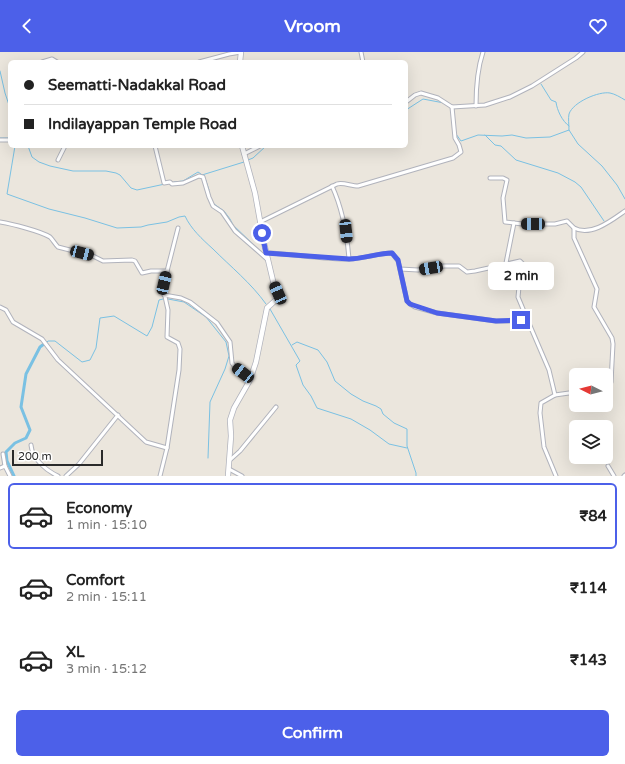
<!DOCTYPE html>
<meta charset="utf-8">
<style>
:root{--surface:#fff;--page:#f6f6f6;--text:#222;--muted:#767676;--line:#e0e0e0;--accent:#4c60e9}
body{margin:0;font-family:"Varela Round",sans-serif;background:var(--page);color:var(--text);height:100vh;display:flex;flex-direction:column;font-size:15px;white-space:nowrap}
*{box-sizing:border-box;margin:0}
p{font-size:13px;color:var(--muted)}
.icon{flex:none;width:22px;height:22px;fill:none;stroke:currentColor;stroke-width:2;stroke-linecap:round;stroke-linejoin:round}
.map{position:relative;height:424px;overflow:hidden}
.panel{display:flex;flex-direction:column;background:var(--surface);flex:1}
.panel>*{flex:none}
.banner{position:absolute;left:8px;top:8px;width:400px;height:88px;border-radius:6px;box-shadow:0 4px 16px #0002;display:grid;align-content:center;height:88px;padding:0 16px;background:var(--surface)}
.needle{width:26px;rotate:276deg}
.fabs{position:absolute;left:569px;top:316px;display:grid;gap:8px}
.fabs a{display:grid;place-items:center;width:44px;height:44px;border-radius:6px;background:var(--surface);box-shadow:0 4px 16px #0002;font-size:20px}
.scale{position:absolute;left:12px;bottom:10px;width:91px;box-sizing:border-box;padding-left:4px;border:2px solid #2a2a2a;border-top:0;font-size:11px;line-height:14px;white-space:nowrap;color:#2a2a2a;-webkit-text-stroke:3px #fff;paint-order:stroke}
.end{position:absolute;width:18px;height:18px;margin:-9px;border:5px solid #4c60e9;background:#fff;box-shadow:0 0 0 2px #fff}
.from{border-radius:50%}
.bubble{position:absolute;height:28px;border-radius:6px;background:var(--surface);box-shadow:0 4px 16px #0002;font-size:13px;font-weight:700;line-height:28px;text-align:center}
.car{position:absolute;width:12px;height:24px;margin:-12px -6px;border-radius:5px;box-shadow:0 0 3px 1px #0007;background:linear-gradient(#222 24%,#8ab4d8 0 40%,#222 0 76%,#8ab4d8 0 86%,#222 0)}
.banner b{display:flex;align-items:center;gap:14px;height:38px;font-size:15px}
.banner b+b{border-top:1px solid var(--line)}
.banner i{width:10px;height:10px;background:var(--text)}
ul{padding:7px 0 0;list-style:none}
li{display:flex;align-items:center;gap:12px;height:66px;margin:0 8px 6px;padding:0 8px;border:2px solid transparent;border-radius:6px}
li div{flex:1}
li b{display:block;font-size:15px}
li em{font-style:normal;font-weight:700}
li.selected{border-color:var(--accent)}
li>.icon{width:36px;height:36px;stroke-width:1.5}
.button{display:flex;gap:8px;margin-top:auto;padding:8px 16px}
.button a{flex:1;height:46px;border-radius:6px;background:var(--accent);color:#fff;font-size:16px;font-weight:700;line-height:46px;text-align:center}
header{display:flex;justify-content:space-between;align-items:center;height:52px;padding:0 16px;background:var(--accent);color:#fff;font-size:18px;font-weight:700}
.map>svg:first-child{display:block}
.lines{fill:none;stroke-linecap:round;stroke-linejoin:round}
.stream{stroke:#7ac1e3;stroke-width:1}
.canal{stroke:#7ac1e3;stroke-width:3}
.street-casing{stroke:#b1b3bc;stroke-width:5}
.secondary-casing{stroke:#b1b3bc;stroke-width:6}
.street{stroke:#fff;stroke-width:3}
.secondary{stroke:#fff;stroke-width:4.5}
.route{stroke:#4c60e9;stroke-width:5}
</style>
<header><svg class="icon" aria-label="back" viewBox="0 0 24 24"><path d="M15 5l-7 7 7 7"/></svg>Vroom<svg class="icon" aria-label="heart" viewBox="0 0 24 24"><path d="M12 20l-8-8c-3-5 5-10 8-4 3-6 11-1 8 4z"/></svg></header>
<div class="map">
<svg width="625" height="424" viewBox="0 0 625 424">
<rect width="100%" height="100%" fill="#ebe6dd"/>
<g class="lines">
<!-- stream -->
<g class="stream">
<polyline points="0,19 5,41 10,56"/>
<path d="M541 32 551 48 556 50C557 58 562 69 569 74"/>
<polyline points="406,58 423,47 444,51"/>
<path d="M569 78C569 73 568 66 569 62 573 50 599 39 610 41 615 42 620 45 625 48"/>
<polyline points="456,82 461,89 478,83 502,84 512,83 526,86 550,85 569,78 578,92 602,114 617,133 625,147"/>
<polyline points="485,83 495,93 501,94 516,108 558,121 575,130 581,135 604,169"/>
<polyline points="0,86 10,86"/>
<path d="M15 94 7 142 49 157 85 166 117 176 141 175 148 173 167 170 179 165 185 164C191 177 202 187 213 197 231 215 251 231 266 252"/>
<polyline points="28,94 32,105 39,110 50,114 73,119 106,119 116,121 120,123 131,136 137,138 165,132"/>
<polyline points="248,108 253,106 266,94"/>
<polyline points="202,123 244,110"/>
<polyline points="205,126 209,138"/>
<polyline points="174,130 183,129 198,120 201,122"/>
<polyline points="214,152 224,159 230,167 233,173 257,196"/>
<polyline points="168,247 184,250 206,265 226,290 229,304 225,317 210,350 208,406"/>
<polyline points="270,257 300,309 296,313 303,333 311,344 317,356 351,367 370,378 389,392 407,396"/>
<polyline points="47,290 48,289 55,289 82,310 90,308 96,296 100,266 114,264 147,284 152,275 159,248 163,247"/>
<polyline points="292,293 297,290 318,298 327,310 335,329 351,342 363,349 376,354 381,357 383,362 394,371 407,377 407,394 416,421 416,424"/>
</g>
<!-- canal -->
<polyline class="canal" points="14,424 7,409 6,400 15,391 26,386 30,378 21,355 26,322 40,295 44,292"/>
<!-- street casing -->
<g class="street-casing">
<g id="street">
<polyline points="361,0 363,10"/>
<polyline points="42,10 52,7 57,10"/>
<polyline points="199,10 229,2 241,0"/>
<polyline points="406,50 415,43 421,41 438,46 452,55 485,53 510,45 532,34 576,6 583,0"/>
<path d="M476 54C476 36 477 18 483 0"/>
<polyline points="0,88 10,88"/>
<polyline points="155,94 164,131 170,130 172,132 183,131 199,124 203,125 209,145 213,154 222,160 235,179 267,207"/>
<polyline points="244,102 260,94"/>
<polyline points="58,108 65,94"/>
<path d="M490 126H503L507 128 503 146 505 170 522 172H555L567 169C569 171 572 174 574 176 591 185 612 168 625 159"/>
<path d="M332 134C343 158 347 182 349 207"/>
<path d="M0 170C12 172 40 179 50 185 53 188 55 192 58 195L93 204 103 209 132 208 135 209 142 221 151 219H167"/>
<path d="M260 170 337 132C343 130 351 134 358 134L453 106 461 100 459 93 455 86 452 55"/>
<polyline points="574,176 574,186 597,237 594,255 612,286 613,292 611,330 606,335"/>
<path d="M267 201C294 202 322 207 349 207 364 207 378 201 392 201L398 209 407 249 410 252 415 255 437 261 496 269H528L549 318 555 343 541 351 540 361 544 395 556 424"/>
<polyline points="506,211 514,171"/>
<polyline points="400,217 418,218 444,214 459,214 467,220 475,219 520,209 524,213 528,228 519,235 518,245 528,269"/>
<polyline points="164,243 181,246 190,250 217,271 230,290 232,311 235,315 251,327"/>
<polyline points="0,255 6,258 13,270 42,287 58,308 146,390 167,396 160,424"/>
<polyline points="555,343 576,340"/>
<path d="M31 393C32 407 47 419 58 424"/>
<polyline points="167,396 179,318 180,297 178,291 167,285 168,258 164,240 164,231 178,176"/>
<polyline points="3,402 5,414"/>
<polyline points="230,408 240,399 276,355"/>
<polyline points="608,414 614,424"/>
<polyline points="0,416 5,414 10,424"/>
<polyline points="229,417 242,424"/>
<polyline points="66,424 79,412 118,363"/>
<polyline points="624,424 625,423"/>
</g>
</g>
<!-- secondary casing -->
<g class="secondary-casing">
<g id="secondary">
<polyline points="240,10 241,0"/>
<polyline points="228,424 231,384 230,368 234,356 250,328 256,310 267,256 277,247 278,241 274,233 264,191 255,141 242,94"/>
</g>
</g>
<!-- street -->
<use href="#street" class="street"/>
<!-- secondary -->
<use href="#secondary" class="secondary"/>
</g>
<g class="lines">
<!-- route -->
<path class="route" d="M262 181 266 201 349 207C364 207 378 201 392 201L398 208 407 249 410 252 437 261 496 269 521 268"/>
</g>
</svg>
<div class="fabs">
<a><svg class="needle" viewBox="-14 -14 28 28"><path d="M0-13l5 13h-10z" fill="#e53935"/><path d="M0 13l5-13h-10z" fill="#767676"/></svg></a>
<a><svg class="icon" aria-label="layers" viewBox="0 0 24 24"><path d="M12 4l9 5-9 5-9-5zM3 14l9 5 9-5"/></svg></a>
</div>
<div class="scale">200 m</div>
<i class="end from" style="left:262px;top:181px"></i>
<i class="end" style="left:521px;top:268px"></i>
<div class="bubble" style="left:488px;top:210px;width:66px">2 min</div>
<i class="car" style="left:533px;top:172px;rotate:270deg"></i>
<i class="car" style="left:346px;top:179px;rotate:174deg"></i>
<i class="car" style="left:82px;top:201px;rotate:105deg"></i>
<i class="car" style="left:431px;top:216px;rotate:260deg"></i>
<i class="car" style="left:164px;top:231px;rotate:13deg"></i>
<i class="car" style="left:278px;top:241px;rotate:336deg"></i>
<i class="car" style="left:243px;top:321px;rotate:308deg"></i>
<div class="banner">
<b><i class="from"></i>Seematti-Nadakkal Road</b>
<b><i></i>Indilayappan Temple Road</b>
</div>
</div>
<section class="panel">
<ul>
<li class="selected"><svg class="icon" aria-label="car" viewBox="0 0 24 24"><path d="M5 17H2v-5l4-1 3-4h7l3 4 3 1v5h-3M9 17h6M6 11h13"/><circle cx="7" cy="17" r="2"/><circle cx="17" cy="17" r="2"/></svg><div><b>Economy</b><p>1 min · 15:10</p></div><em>₹84</em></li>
<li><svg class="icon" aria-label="car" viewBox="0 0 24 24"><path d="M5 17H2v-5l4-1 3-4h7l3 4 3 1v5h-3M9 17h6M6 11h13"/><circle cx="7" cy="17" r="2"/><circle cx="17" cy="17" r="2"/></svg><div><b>Comfort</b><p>2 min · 15:11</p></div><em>₹114</em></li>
<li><svg class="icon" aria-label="car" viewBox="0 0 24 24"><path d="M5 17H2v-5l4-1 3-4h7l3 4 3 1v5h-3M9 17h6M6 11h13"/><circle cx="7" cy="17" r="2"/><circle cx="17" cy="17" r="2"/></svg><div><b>XL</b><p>3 min · 15:12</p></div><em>₹143</em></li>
</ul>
<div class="button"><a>Confirm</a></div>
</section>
